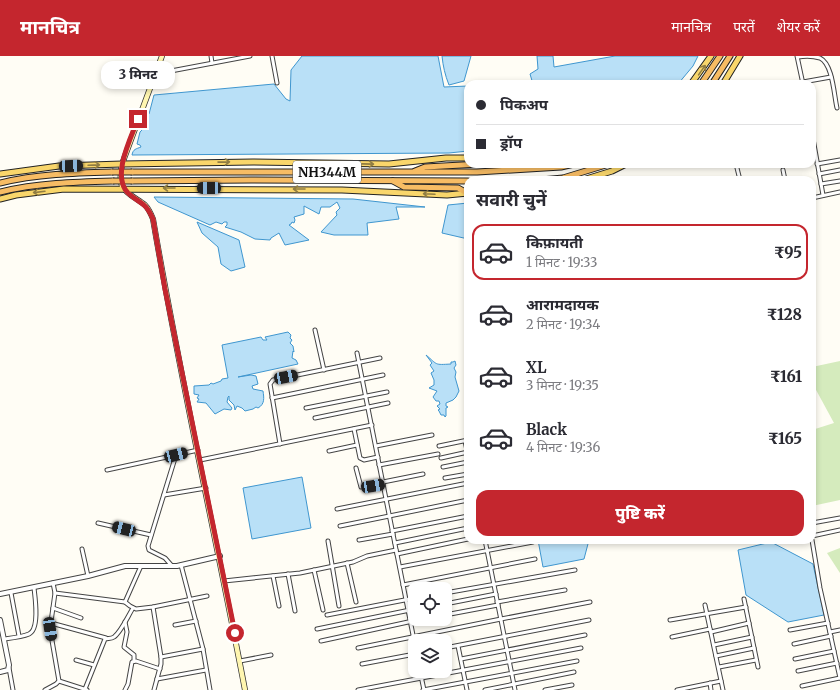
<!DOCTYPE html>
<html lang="hi">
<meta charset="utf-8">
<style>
:root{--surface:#fff;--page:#f7f7f7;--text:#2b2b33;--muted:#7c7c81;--line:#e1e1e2;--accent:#c4262e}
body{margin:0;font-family:Merriweather,"Noto Sans Devanagari",serif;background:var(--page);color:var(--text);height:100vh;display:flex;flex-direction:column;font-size:15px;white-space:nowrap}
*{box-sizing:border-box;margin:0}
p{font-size:13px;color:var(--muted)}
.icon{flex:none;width:22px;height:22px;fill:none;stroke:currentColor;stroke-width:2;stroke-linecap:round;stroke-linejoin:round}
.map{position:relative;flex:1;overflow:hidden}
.drawer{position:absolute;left:464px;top:120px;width:352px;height:368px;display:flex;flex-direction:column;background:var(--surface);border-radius:12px;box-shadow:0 2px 6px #0003}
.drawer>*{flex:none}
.hud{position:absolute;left:464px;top:24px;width:352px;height:88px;border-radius:12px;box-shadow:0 2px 6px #0003;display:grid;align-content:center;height:88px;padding:0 12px;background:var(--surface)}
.controls{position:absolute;left:408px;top:526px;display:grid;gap:8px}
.controls a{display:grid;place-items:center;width:44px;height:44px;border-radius:8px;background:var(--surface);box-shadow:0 2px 6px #0003;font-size:20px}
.end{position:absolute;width:18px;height:18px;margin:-9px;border:5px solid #c4262e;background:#fff;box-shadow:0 0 0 2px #fff}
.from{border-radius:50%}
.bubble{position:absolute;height:28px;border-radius:12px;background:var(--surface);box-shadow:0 2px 6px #0003;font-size:13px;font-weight:800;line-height:28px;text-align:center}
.car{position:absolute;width:12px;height:24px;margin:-12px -6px;border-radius:5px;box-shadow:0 0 3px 1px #0007;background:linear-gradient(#222 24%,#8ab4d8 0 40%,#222 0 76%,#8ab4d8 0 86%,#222 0)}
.hud b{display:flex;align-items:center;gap:14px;height:38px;font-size:15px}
.hud b+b{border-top:1px solid var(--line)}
.hud i{width:10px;height:10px;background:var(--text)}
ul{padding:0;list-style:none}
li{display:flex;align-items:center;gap:12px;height:56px;margin:0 8px 6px;padding:0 4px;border:2px solid transparent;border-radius:12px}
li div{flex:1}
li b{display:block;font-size:15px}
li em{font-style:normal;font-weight:800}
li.current{border-color:var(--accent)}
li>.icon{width:36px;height:36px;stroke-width:1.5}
h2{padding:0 12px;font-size:18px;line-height:48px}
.primary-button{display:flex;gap:8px;margin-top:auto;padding:8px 12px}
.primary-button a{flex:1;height:46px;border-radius:12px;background:var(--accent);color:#fff;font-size:16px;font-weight:800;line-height:46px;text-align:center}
header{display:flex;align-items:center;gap:24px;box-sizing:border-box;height:56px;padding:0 20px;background:var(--accent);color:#fff}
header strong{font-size:19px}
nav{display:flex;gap:22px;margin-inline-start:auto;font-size:14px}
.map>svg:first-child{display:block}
.green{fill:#d5ebbd}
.water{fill:#b9e0f7;stroke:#3f96cf}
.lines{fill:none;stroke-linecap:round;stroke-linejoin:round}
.minor-casing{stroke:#444;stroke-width:5}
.tertiary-casing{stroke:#444;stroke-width:6}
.secondary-casing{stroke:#333;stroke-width:6}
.primary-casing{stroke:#222;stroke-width:7}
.trunk-casing{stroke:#222;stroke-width:7}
.minor{stroke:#fff;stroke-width:3}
.tertiary{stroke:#fff;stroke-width:4}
.secondary{stroke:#fff6b0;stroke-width:4.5}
.primary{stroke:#f9d66b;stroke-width:5}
.trunk{stroke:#f7bc64;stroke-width:5}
.trunk-bridge-casing{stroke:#222;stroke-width:7;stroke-linecap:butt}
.trunk-bridge{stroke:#f7bc64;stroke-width:5}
.oneway{stroke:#917d42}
.route{stroke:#c4262e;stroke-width:5}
.labels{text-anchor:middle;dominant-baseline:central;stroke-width:4;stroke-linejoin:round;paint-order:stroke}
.shield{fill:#fff;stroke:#585858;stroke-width:1}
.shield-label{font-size:13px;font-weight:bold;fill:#111}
</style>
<header>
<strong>मानचित्र</strong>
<nav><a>मानचित्र</a><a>परतें</a><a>शेयर करें</a></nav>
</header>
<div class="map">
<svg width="840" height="634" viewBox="0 0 840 634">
<rect width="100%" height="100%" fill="#fffdf5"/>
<!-- green -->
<g class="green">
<polygon points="840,305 840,444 812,450 812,374 834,367 815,332 812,332 812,311"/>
<polygon points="840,492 840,517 827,497"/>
</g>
<!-- water -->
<g class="water">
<path d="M302 0H438L444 31 468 30V95L449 97 132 99C133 93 136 93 141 91L140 89 137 88 140 76 142 74 140 72 143 69 142 64 145 62V60L149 58 154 39 274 28 286 43 290 45 291 14Z"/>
<path d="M442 0H471L464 25 449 29C445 19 443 10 442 0Z"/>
<polygon points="537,0 553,0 554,11 615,0 698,0 693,10 678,28 533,28 530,18 538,13"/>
<polygon points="154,141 353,143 425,151 396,151 399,163 367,167 368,179 334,179 321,176 337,159 336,156 340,152 337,146 330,151 321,151 319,158 304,150 304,158 294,161 295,164 294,167 292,166 291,168 289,169 309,184 285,189 279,177 271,182 270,184 255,183 241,176 225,171 227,169 227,166 224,166 222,168 216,166 210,169 158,146"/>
<polygon points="468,147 468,183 442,177 448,149"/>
<polygon points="197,166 239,184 245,211 231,215 221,208 218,191 202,177"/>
<path d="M288 276 291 279 290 282 292 284 290 287 293 290 294 296 293 295 292 302 296 304 298 308 238 321 251 319 256 320 258 328 252 330 253 333 263 335C264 342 265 348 258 352L256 351 253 353 245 355 242 352 237 350 235 354 234 349 229 344V340L228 341 227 346 232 352 231 354 224 353 215 358 206 347 197 346 199 343 197 342 199 339 194 338V330L209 329 211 327 213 328 221 325 222 323 228 322 222 289 261 281 263 284H267L265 281Z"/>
<path d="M426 299C438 309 434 309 451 308V306H453L455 305 456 309 454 312 456 316 455 321 459 335 456 341 453 344 446 347V350L448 351 446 352V360L445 361 444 359H441L439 355 438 354 440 353 437 350 440 348 439 345H436L433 341 437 335 429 332 434 329V324L431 317 434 315 430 309 432 307Z"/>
<polygon points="302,421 311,472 252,483 243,432"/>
<polygon points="538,484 589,484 584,503 543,511"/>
<polygon points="771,486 813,508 824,559 788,566 746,539 738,494"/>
</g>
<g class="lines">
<!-- minor casing -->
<g class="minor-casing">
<g id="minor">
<polyline points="211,0 212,7"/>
<polyline points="272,0 277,27"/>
<polyline points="797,0 803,28"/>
<path d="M798 1C805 0 813 0 820 2 833 8 834 40 837 52"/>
<polyline points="155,18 250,0"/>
<polyline points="803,26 831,21"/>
<polyline points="812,77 823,139"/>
<polyline points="736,108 740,124"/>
<polyline points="817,108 840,104"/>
<polyline points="783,114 785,124"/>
<polyline points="819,118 840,114"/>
<polyline points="821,128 840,125"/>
<polyline points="812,142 840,136"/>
<polyline points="315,274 324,314"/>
<polyline points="357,297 415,589"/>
<polyline points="272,342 383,319"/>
<polyline points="306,352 387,336"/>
<polyline points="315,362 388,347"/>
<polyline points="354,373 360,402 364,404 378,401"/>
<polyline points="465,385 468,399"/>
<polyline points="280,388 270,328 273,324 380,302"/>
<polyline points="376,390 432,379"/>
<polyline points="439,390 468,384"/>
<polyline points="329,395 357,389"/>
<polyline points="441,402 468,396"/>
<polyline points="200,404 372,369"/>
<polyline points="379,409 438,398"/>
<polyline points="443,411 468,406"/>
<polyline points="356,412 361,431 383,428"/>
<polyline points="107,414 176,399"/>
<polyline points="445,422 468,418"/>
<polyline points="383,426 423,418"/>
<polyline points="164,439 206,432"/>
<polyline points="337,453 468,427"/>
<polyline points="98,467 151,479"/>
<polyline points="812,467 840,462"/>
<polyline points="340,470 468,444"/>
<polyline points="392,475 468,460"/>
<polyline points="812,480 840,474"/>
<polyline points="359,484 393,478"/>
<polyline points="485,484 515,634"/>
<polyline points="812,484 820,532 840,622"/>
<polyline points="328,485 339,550"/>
<polyline points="395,487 468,472"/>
<polyline points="82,493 88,520"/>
<polyline points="397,498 468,483"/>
<polyline points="347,507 356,546"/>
<polyline points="181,509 203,593 210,634"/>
<polyline points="141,510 125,546 130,550 136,553 153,551 207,540"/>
<polyline points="172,510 165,502 149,494 148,490 176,399 198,394"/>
<polyline points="400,511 533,486"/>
<polyline points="314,514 323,554"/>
<polyline points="288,518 295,555"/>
<polyline points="273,520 279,550"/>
<polyline points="224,525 300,517 353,506 367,500 396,494"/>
<polyline points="53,527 55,537 125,546"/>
<polyline points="403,529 535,503"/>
<polyline points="11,537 19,580"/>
<polyline points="445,537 575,514"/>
<polyline points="744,543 758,611"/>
<polyline points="497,546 565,534"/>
<polyline points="445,548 496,538"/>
<polyline points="705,549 723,634"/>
<polyline points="153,551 161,601 161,608 154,634"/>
<polyline points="53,552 81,562"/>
<polyline points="327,559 415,542"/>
<polyline points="445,559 498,549"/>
<polyline points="670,564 746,551"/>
<polyline points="125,566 127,576 124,591 134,599 134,605"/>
<polyline points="51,567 106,582"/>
<polyline points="175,569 196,565"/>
<polyline points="317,573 415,553"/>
<polyline points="790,574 828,567"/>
<polyline points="711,576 749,567"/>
<polyline points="830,576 840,574"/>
<polyline points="672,581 710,573"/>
<path d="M4 583C12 582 22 581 29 578 40 573 35 541 34 532"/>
<polyline points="321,585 422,563"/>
<polyline points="794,588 831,580"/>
<polyline points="714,589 752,581"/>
<polyline points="458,590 467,634"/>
<polyline points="358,592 501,563 590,546"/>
<polyline points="445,592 589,564"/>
<polyline points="716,600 754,592"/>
<polyline points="161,601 203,593"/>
<polyline points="461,603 585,579"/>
<polyline points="795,603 834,595"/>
<polyline points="76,604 94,609"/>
<polyline points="240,605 271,599"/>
<polyline points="362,608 415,598"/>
<polyline points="719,611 756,604"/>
<polyline points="9,612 13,634"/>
<polyline points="420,615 424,634"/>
<polyline points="798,615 837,607"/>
<polyline points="157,623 206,614"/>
<polyline points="59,625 87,634"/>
<polyline points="710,627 711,634"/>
<polyline points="802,630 840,622"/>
<path d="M85 633 105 583C108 582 111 583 114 581 121 576 128 560 133 552"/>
<polyline points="45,634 56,628 59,625 50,573 55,537"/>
<polyline points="125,634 128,628 132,606 136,605 160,613"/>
<polyline points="358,634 581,592"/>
<polyline points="423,634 577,605"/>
<polyline points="485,634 574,616"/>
<polyline points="545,634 572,629"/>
<polyline points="677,634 721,625"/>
</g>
</g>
<!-- tertiary casing -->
<g class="tertiary-casing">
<g id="tertiary">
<polyline points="0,538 88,520 125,510 177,510 220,500"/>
<polyline points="0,564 9,609 8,614 0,616"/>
</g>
</g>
<!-- secondary casing -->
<g class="secondary-casing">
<path id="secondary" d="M162 0 122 108C121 115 119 124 122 130 127 139 138 143 145 149 149 153 151 158 153 163 180 321 215 477 245 634"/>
</g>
<!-- primary casing -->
<g class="primary-casing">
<g id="primary">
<polyline points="691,28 711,0"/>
<polyline points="723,28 740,0"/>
<polyline points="0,118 59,110 122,108 253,106 389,108 446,102 468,102"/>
<polyline points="583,124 612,115 626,108"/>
<polyline points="0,143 16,139 64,133 342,134 447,139 468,137"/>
</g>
</g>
<!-- trunk casing -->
<g class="trunk-casing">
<g id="trunk">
<polyline points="701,28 720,0"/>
<polyline points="712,28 730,0"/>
<polyline points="415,115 425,111 480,108"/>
<polyline points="132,116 477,116 561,111 574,108"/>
<polyline points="541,124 563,122 609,108"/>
<polyline points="132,125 251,124 468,125"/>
<polyline points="393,125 404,131 458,132 467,137"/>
<path d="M0 127C37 118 75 117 112 116"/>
<path d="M0 136C37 127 75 126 113 125"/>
</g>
</g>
<!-- minor -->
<use href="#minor" class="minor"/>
<!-- tertiary -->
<use href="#tertiary" class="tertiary"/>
<!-- secondary -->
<use href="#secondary" class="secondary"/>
<!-- primary -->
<use href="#primary" class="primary"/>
<!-- trunk -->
<use href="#trunk" class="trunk"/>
<!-- trunk-bridge casing -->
<g class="trunk-bridge-casing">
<g id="trunk-bridge">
<polyline points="112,116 132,116"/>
<polyline points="113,125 132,125"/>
</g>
</g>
<!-- trunk-bridge -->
<use href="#trunk-bridge" class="trunk-bridge"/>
</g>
<!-- one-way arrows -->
<defs><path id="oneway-shaft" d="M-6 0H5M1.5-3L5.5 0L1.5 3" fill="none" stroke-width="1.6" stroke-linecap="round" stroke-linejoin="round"/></defs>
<g class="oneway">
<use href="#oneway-shaft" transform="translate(702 14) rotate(-55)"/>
<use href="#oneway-shaft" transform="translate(224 106) rotate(-1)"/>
<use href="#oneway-shaft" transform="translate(368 108) rotate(1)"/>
<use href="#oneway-shaft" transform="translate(94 109) rotate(-2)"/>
<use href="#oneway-shaft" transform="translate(169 132) rotate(180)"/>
<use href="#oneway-shaft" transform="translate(299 133) rotate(-180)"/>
<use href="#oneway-shaft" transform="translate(39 136) rotate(173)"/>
<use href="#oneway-shaft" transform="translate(429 138) rotate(-177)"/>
</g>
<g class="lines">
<!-- route -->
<path class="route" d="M138 63C131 82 111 120 128 137 140 148 145 145 153 163L165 233 235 577"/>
</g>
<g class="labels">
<!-- shield labels -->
<rect class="shield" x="293" y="105" width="68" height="22" rx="3"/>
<g class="shield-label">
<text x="327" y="116">NH344M</text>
</g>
</g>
</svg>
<div class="controls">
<a><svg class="icon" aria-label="locate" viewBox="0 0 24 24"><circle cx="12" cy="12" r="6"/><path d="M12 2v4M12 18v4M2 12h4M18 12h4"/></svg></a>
<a><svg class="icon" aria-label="layers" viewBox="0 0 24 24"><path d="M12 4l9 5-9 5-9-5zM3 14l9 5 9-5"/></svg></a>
</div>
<i class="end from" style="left:235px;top:577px"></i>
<i class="end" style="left:138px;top:63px"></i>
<div class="bubble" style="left:101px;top:5px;width:74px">3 मिनट</div>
<i class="car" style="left:71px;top:110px;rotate:88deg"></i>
<i class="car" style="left:209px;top:132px;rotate:270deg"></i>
<i class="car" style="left:286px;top:321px;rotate:79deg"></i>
<i class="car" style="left:176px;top:399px;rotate:76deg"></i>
<i class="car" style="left:373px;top:430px;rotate:80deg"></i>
<i class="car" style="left:124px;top:473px;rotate:284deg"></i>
<i class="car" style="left:50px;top:573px;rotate:171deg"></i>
<div class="hud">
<b><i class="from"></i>पिकअप</b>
<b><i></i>ड्रॉप</b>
</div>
<section class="drawer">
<h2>सवारी चुनें</h2>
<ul>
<li class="current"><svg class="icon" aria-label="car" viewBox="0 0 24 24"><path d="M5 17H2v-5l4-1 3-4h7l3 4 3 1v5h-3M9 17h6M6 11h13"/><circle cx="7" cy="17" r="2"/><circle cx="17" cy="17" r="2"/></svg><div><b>किफ़ायती</b><p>1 मिनट · 19:33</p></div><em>₹95</em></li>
<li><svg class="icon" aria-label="car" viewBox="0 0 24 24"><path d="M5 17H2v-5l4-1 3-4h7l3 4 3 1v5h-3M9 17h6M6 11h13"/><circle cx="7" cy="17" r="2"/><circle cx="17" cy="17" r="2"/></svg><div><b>आरामदायक</b><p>2 मिनट · 19:34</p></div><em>₹128</em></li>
<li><svg class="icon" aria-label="car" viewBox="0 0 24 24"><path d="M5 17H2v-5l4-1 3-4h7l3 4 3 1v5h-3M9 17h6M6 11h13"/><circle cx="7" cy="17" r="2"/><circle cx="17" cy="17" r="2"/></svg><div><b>XL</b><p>3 मिनट · 19:35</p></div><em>₹161</em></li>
<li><svg class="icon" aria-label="car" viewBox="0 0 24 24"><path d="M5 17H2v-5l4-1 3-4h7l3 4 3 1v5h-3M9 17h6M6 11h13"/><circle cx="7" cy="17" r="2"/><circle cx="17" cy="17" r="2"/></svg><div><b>Black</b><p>4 मिनट · 19:36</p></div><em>₹165</em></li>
</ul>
<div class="primary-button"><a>पुष्टि करें</a></div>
</section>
</div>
